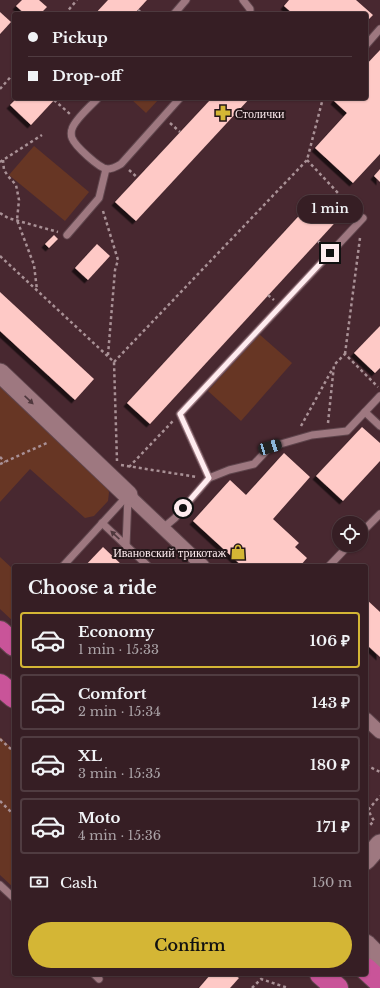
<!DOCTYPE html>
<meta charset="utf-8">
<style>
:root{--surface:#361e24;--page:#3d272c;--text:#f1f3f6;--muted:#aaa2a6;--line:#503c41;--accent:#d4b635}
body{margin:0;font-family:"Libre Baskerville",serif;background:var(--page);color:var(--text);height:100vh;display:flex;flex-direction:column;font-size:15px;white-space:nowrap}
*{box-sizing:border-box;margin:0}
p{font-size:13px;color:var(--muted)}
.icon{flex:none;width:22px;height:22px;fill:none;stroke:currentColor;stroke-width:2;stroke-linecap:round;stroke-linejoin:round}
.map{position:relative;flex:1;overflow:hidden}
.panel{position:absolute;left:12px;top:564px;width:356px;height:412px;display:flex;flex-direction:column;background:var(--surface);border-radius:4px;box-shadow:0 1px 3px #0004,0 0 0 1px var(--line)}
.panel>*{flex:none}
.guide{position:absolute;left:12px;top:12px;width:356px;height:88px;border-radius:4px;box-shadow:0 1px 3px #0004,0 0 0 1px var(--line);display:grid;align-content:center;height:88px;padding:0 16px;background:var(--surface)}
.controls{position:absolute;left:332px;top:516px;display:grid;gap:8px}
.controls a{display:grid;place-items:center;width:36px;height:36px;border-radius:50%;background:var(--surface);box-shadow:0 1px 3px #0004,0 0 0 1px var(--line);font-size:20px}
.end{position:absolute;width:18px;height:18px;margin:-9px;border:5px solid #feecef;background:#111;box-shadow:0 0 0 2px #111}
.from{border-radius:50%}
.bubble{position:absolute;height:28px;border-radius:14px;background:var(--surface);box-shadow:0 1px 3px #0004,0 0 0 1px var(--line);font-size:13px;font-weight:600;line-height:28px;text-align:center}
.car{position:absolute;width:12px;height:24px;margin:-12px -6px;border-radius:5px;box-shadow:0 0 3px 1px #0007;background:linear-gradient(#222 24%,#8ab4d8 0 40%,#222 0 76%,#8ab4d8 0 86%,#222 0)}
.guide b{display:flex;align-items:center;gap:14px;height:38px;font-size:15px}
.guide b+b{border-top:1px solid var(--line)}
.guide i{width:10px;height:10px;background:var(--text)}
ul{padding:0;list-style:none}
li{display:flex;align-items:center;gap:12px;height:56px;margin:0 8px 6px;padding:0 8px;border:2px solid var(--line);border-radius:4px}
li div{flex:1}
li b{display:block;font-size:15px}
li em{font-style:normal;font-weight:600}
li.on{border-color:var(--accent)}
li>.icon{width:36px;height:36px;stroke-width:1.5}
h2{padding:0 16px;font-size:18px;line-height:48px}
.pay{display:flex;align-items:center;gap:10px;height:44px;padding:0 16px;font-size:15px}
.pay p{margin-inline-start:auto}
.action{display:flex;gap:8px;margin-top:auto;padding:8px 16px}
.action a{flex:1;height:46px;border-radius:24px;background:var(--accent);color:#111;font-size:16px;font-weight:600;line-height:46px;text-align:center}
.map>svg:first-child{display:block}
.green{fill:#673624}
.building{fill:#fec9c6;filter:url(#shadow)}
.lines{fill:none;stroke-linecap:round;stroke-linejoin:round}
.lane-casing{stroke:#5f454c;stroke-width:9}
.street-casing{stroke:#5f454c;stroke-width:15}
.secondary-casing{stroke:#5f454c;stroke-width:21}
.highway-casing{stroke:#5f454c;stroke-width:24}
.path{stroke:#a99196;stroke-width:2.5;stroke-dasharray:3 3;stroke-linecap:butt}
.lane{stroke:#9e7880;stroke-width:7}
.street{stroke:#9e7880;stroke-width:13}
.secondary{stroke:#9e7880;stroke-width:19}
.highway{stroke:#c95499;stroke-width:22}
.oneway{fill:#4f383d}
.route{stroke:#feecef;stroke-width:5}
.labels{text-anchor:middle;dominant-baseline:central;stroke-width:4;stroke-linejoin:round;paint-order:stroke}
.poi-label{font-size:12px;fill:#feecef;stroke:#241619;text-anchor:start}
</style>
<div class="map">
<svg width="380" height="988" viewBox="0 0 380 988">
<defs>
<filter id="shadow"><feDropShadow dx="-3.5" dy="3.5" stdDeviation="0" flood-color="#0009"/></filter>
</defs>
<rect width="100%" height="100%" fill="#482830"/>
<!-- green -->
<g class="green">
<polygon points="130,98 160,98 146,113"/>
<polygon points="34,146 89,192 65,221 9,175"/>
<polygon points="259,334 292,363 241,421 208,391"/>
<polygon points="0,386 105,483 109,492 108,501 94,516 85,518 30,469 0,502"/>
<polygon points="0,557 14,570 14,622 0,609"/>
<polygon points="0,737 14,750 14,888 0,875"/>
</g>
<!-- building -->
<g class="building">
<polygon points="22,0 39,0 47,7 40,14 25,14 16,6"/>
<polygon points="108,0 147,0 134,14 95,14"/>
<polygon points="289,0 356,0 373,15 366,22 366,14 290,14 291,12 284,6"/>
<polygon points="0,12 11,22 0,34"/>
<polygon points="380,50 380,154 353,183 315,148 347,113 334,101 336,98 366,98 366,65"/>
<polygon points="17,98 56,98 31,125 10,105"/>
<polygon points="212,98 250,98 136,221 115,202"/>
<polygon points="380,169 380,182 374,176"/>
<polygon points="319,194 342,215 150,424 127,403"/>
<polygon points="54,235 58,239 49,248 45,244"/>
<polygon points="97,244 110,256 88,280 75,268"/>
<polygon points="0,292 94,379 75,400 0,331"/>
<polygon points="380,326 380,368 375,373 354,353"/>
<polygon points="362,427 380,443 380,461 343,501 316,476"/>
<polygon points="284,453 310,477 273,519 299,543 295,547 307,558 300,566 242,566 193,521 230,480 246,495"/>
<polygon points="103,547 123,566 85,566"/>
<polygon points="366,599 380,612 380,657 366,644"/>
<polygon points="211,974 233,974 239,978 230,988 199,988"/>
</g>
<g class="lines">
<!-- lane casing -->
<g class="lane-casing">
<g id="lane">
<polyline points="243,0 250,9 250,14"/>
<polyline points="174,14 186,0"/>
<polyline points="366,45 380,29"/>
<path d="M98 98C91 106 75 119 72 129 71 131 71 136 72 138 75 146 99 168 107 169 112 169 116 167 121 164L180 98"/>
<polyline points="67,235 99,198 106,169"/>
<polyline points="365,412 380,426"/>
<polyline points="209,478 180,414 363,218"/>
<polyline points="102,523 148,566"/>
<polyline points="163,528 175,518 209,478 229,470 254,464 270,447 312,435 347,431 380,396"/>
<polyline points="361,533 380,514"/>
<polyline points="126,546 128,496"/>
<polyline points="63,566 128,495"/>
<polyline points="329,566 349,545"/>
<polyline points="0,885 14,898"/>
<polyline points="94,974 99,979"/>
</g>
</g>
<!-- street casing -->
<g class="street-casing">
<g id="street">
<polyline points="128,495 203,566"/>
<polyline points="366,719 380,732"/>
</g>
</g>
<!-- secondary casing -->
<g class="secondary-casing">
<g id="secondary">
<polyline points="0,373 128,495"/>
<polyline points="366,860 380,844"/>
<polyline points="366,944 380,958"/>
</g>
</g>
<!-- highway casing -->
<g class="highway-casing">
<g id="highway">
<polyline points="0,632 14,645"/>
<polyline points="0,685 14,697"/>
<polyline points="366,969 380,982"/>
<polyline points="321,974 337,988"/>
</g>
</g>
<!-- path -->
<g class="path">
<polyline points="138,10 143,14"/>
<polyline points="65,14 77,0"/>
<polyline points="0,89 14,73"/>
<polyline points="54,100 70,114"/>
<polyline points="170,123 180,132"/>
<polyline points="3,160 4,170 8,176 16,185 19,200 17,220 34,265 37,290"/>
<polyline points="307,160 355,211"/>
<polyline points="0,162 42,135"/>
<polyline points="129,170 138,178"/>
<polyline points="103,211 118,260 115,270 108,355"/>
<polyline points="0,213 8,218 58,232"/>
<polyline points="318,241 323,246"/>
<polyline points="0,256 114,362 117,461"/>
<polyline points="268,295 274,300"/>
<polyline points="345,354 360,238"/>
<polyline points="114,362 307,160 323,98"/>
<polyline points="328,423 334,365 345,354 378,387"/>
<polyline points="301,426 333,368"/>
<polyline points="0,457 5,462"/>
<polyline points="0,464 49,442"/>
<polyline points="121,465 197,477"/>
<polyline points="129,467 173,421"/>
<polyline points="366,648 368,646"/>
<polyline points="0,739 14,752"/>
<polyline points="366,765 380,772"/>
<polyline points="0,801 14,815"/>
<polyline points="366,829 374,821 368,810 380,796"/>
<polyline points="252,988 261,979 288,988"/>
</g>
<!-- lane -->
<use href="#lane" class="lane"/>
<!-- street -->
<use href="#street" class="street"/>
<!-- secondary -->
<use href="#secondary" class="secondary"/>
<!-- highway -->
<use href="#highway" class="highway"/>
</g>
<!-- one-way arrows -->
<defs><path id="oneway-solid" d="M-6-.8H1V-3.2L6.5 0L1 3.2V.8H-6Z"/></defs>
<g class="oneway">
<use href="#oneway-solid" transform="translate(29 400) rotate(43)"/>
<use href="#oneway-solid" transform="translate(115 535) rotate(-137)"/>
</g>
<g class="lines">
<!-- route -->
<polyline class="route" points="183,508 209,478 180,414 330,253"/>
</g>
<!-- icons -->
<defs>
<g id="pharmacy-bare" transform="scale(1.2)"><path d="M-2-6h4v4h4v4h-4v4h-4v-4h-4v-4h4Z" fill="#d4b635" stroke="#241619" stroke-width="2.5" paint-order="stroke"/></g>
<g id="shop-bare" transform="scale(1.2)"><path d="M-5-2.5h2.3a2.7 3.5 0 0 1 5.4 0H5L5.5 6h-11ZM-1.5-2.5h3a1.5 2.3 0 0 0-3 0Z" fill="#d4b635" stroke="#241619" stroke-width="2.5" paint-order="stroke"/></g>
</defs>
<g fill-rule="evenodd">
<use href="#pharmacy-bare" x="223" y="113"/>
<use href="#shop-bare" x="238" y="552"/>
</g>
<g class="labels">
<!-- poi labels -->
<g class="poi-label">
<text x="235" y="113">Столички</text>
<text x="226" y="552" text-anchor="end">Ивановский трикотаж</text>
</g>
</g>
</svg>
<div class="controls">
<a><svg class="icon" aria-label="locate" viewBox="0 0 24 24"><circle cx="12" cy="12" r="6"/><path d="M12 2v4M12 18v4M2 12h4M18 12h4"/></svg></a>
</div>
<i class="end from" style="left:183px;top:508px"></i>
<i class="end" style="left:330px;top:253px"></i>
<div class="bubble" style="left:297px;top:195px;width:66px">1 min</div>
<i class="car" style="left:270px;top:447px;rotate:73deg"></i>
<div class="guide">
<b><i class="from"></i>Pickup</b>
<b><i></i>Drop-off</b>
</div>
<section class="panel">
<h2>Choose a ride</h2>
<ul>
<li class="on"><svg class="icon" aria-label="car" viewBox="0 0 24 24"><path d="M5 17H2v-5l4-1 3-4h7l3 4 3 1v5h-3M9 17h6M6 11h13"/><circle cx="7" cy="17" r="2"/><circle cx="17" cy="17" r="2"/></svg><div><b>Economy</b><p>1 min · 15:33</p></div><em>106 ₽</em></li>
<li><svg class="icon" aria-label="car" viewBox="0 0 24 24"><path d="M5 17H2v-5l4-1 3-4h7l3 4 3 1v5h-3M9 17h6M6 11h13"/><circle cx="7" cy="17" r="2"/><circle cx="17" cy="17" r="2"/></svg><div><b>Comfort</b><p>2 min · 15:34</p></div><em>143 ₽</em></li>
<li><svg class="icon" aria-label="car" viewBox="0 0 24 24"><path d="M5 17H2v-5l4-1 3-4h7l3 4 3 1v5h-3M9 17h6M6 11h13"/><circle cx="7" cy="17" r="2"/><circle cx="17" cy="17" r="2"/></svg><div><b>XL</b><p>3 min · 15:35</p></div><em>180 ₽</em></li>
<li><svg class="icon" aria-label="car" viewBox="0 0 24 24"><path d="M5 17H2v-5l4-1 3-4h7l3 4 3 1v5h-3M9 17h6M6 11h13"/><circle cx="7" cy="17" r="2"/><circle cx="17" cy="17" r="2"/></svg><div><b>Moto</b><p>4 min · 15:36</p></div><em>171 ₽</em></li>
</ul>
<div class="pay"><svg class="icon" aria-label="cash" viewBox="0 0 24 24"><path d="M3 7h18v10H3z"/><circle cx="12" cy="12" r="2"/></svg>Cash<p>150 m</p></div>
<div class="action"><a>Confirm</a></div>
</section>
</div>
